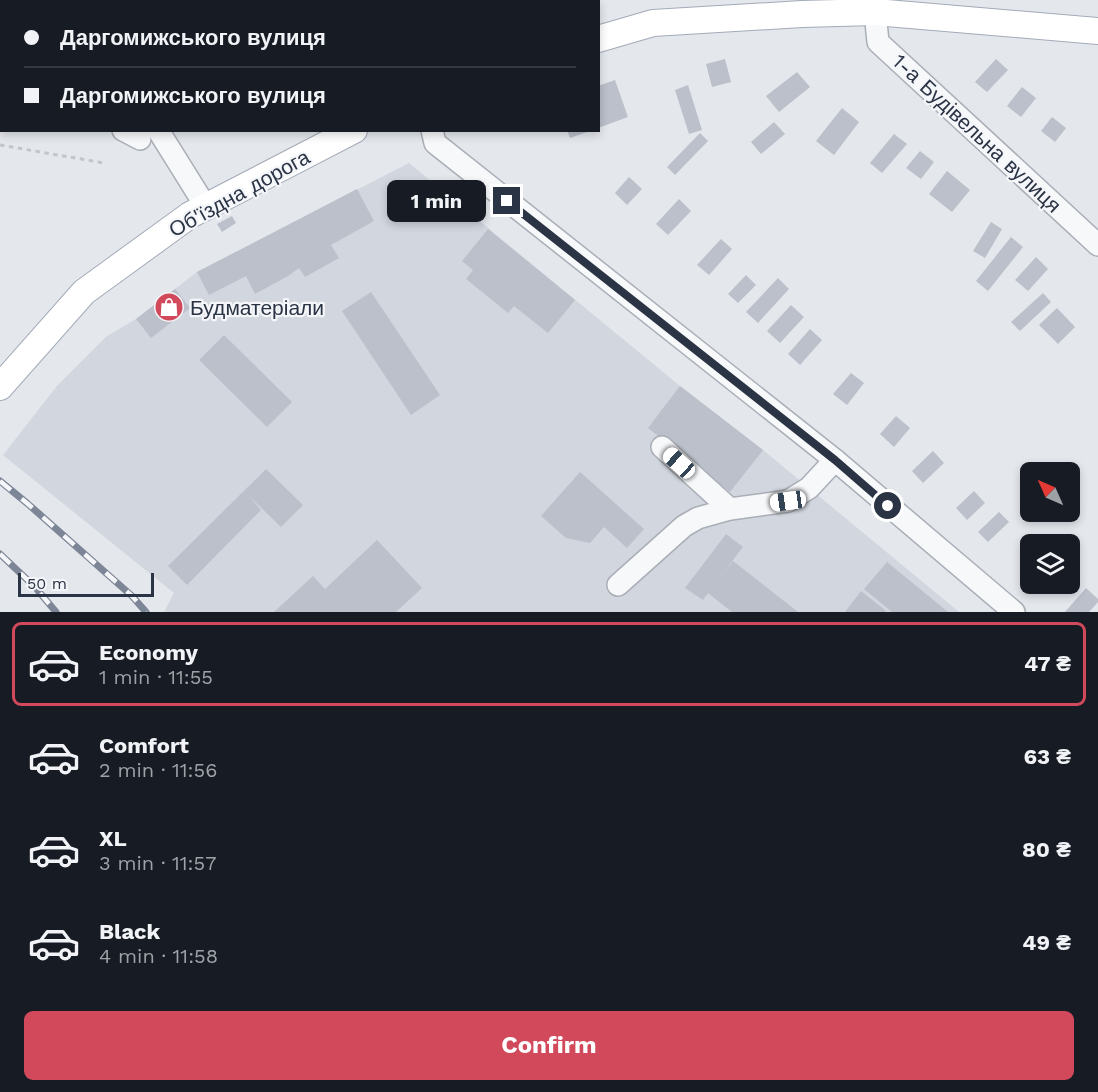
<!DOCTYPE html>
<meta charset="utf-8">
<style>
:root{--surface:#171b24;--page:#242831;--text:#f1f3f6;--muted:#9ea1a6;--line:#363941;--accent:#d1495b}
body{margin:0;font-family:"Work Sans",sans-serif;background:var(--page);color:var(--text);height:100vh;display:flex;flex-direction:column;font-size:22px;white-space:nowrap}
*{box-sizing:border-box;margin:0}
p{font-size:20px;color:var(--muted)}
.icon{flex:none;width:33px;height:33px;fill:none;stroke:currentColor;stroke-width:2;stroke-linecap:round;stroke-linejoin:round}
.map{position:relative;height:612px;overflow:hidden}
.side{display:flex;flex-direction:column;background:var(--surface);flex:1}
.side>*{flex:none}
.banner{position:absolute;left:0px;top:0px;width:600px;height:132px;box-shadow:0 3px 9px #0003;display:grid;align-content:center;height:132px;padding:0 24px;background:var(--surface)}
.needle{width:39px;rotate:315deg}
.tools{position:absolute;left:1020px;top:462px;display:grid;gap:12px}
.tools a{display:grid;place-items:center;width:60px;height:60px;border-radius:9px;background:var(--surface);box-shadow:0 3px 9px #0003;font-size:30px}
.scale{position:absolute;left:18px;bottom:15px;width:136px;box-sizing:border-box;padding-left:6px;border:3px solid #2b3445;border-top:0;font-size:16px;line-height:21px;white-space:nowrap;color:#2b3445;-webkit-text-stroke:4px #f4f6f9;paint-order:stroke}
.end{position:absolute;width:27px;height:27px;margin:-14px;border:8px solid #2b3445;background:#fff;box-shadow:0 0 0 3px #fff}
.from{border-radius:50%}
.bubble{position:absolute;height:42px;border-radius:9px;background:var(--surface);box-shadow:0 3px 9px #0003;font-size:20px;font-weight:700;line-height:42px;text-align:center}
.car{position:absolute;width:18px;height:36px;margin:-18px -9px;border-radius:8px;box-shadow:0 0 4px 2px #0007;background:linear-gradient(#fff 24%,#345 0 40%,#fff 0 76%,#345 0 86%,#fff 0)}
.banner b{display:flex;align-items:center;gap:21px;height:57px;font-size:22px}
.banner b+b{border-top:2px solid var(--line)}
.banner i{width:15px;height:15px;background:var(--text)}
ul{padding:10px 0 0;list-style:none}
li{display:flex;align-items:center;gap:18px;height:84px;margin:0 12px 9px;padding:0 12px;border:3px solid transparent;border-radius:9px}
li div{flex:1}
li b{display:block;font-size:22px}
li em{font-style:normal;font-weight:700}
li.on{border-color:var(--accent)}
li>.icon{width:54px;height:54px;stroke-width:1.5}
.cta{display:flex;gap:12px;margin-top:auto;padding:12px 24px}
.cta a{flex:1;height:69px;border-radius:9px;background:var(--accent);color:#fff;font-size:24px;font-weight:700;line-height:69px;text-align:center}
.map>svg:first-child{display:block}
.built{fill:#d2d6de}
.building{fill:#bbc0ca}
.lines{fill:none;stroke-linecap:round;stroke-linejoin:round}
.minor-casing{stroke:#a9aeb7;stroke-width:24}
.major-casing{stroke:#a3abb8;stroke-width:28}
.path{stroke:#c2c5cb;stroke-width:3;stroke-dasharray:4.5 4.5;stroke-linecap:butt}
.minor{stroke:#f7f8fa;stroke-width:21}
.major{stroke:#fff;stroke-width:26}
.rail-casing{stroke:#7d8696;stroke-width:7}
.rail{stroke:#f4f6f9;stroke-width:4.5;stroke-dasharray:14;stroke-linecap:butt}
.route{stroke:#2b3445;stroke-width:8}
.labels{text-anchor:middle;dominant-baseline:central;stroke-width:4.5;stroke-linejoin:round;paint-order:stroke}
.street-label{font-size:21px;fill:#2b3445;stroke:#f4f6f9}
.poi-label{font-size:21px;fill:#2b3445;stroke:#f4f6f9;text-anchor:start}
</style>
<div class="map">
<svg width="1098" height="612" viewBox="0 0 1098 612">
<rect width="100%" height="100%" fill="#e4e7ec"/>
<!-- built -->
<polygon class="built" points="409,163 680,386 763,450 959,612 164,612 174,593 3,455 57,386 107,336 136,319 197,272"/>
<!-- building -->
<g class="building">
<polygon points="725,59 731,82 712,87 706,64"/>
<polygon points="996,59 1008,70 987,92 975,82"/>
<polygon points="797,72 810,87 779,112 766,96"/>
<polygon points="615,80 628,117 598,128 598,86"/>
<polygon points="688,85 702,130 689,134 675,90"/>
<polygon points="1022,87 1036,98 1021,117 1007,106"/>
<polygon points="842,108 859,122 834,155 816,141"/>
<polygon points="1052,117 1066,128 1055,142 1041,131"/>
<polygon points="774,122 785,134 761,154 751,142"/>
<polygon points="567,130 590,130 590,131 570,138"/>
<polygon points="700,133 708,141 675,175 667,167"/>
<polygon points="894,134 907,144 882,173 870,163"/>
<polygon points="920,151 934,162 921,179 906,168"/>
<polygon points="947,171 970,190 952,212 929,194"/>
<polygon points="629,177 642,189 627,205 615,193"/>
<polygon points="357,189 374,221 331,245 339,258 305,277 299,268 288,276 255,294 246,276 209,295 197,272"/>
<polygon points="679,199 691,211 668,235 656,224"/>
<polygon points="232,216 236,223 222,232 217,224"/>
<polygon points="991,222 1002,229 985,258 973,251"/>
<polygon points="488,229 575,300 548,333 514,306 508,313 466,279 473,270 462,261"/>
<polygon points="1011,237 1023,247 988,291 976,281"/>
<polygon points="721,239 732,249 709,275 697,265"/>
<polygon points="1036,257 1048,269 1028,291 1015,280"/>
<polygon points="746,275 756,285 738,303 728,294"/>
<polygon points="778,278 789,289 758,323 746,312"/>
<polygon points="175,289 190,308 151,338 136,319"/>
<polygon points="371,292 440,395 411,415 342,311"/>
<polygon points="1043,293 1051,302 1020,331 1011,322"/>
<polygon points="791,305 804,317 780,343 767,331"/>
<polygon points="1057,308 1075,327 1058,344 1039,325"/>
<polygon points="810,329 822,340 800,365 788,354"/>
<polygon points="224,335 292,402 267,427 199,360"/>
<polygon points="851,373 864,383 847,405 833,394"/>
<polygon points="680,386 763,450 730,492 648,428"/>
<polygon points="896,416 910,428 894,447 880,434"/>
<polygon points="933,451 944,463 923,483 912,471"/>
<polygon points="266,469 303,505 281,527 249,496 261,510 187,585 168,566"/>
<polygon points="580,472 644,529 627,548 604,527 590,543 566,538 541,516"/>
<polygon points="974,491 985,503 967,520 956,508"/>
<polygon points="999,512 1009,522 988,542 978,532"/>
<polygon points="726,534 743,547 720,577 733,561 798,612 732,612 708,593 703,600 685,588"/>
<polygon points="377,540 422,588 396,612 274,612 313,576 325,589"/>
<polygon points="887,562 948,612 892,612 864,589"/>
<polygon points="1086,588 1098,599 1098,602 1089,612 1065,612"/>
<polygon points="861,591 886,611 885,612 845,612"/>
</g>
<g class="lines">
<!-- minor casing -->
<g class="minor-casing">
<g id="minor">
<polyline points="345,0 346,2"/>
<polyline points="876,0 875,12 878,42 1098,245"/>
<polyline points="214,2 215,0"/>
<polyline points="0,44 2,45"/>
<polyline points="123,130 140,139"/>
<polyline points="158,130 206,207"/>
<polyline points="432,130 435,143 835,460 1014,612"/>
<polyline points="662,447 730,509"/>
<polyline points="618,585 684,526 698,518 730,509 788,501 809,488 835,460"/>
</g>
</g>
<!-- major casing -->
<g class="major-casing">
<g id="major">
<polyline points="598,39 653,23 802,14 875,12 1098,31"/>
<polyline points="0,387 84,292 190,215 354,130"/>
</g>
</g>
<!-- path -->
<polyline class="path" points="0,145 104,163"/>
<!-- minor -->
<use href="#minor" class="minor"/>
<!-- major -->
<use href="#major" class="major"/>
<!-- rail casing -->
<g class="rail-casing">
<g id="rail">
<polyline points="0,481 28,504 132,596 146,612"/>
<polyline points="0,554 35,587 56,612"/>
</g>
</g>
<!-- rail -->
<use href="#rail" class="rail"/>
</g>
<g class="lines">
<!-- route -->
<polyline class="route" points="507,201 835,460 888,506"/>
</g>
<!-- icons -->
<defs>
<g id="shop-disc" transform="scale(1.5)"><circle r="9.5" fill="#d1495b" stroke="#f4f6f9"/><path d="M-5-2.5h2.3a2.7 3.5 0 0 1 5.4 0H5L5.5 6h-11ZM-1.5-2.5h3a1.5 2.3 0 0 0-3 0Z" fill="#fff"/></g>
</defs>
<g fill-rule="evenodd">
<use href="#shop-disc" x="169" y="307"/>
</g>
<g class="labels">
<!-- street labels -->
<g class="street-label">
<text transform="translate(977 133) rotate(43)">1-а Будівельна вулиця</text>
<text transform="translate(239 193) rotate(-29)">Об'їздна дорога</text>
</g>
<!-- poi labels -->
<g class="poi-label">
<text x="190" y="307">Будматеріали</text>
</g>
</g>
</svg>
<div class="tools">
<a><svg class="needle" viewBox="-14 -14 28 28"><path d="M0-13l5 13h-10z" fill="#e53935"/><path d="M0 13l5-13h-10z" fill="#9ea1a6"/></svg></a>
<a><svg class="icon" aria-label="layers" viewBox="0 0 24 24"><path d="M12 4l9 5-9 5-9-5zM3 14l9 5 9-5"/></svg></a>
</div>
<div class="scale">50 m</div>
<i class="end from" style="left:888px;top:506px"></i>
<i class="end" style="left:507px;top:201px"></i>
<div class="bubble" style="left:387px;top:180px;width:99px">1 min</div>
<i class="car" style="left:679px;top:463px;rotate:312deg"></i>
<i class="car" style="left:788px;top:501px;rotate:262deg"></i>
<div class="banner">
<b><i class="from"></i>Даргомижського вулиця</b>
<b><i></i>Даргомижського вулиця</b>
</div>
</div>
<section class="side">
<ul>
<li class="on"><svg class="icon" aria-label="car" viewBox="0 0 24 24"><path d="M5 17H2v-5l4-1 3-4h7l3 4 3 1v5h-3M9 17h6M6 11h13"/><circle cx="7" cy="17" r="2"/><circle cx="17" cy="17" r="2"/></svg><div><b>Economy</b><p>1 min · 11:55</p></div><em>47 ₴</em></li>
<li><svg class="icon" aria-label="car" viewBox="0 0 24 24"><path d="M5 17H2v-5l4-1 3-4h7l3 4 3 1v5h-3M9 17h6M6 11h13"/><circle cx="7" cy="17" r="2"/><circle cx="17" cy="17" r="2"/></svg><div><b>Comfort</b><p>2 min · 11:56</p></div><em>63 ₴</em></li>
<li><svg class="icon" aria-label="car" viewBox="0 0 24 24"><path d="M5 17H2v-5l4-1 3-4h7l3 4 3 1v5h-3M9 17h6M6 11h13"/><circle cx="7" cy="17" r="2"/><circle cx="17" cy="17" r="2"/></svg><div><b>XL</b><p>3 min · 11:57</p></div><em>80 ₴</em></li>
<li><svg class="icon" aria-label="car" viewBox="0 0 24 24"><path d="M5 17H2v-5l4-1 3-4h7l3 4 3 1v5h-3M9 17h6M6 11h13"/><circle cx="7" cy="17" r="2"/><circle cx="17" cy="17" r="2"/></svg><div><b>Black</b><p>4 min · 11:58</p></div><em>49 ₴</em></li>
</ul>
<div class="cta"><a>Confirm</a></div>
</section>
